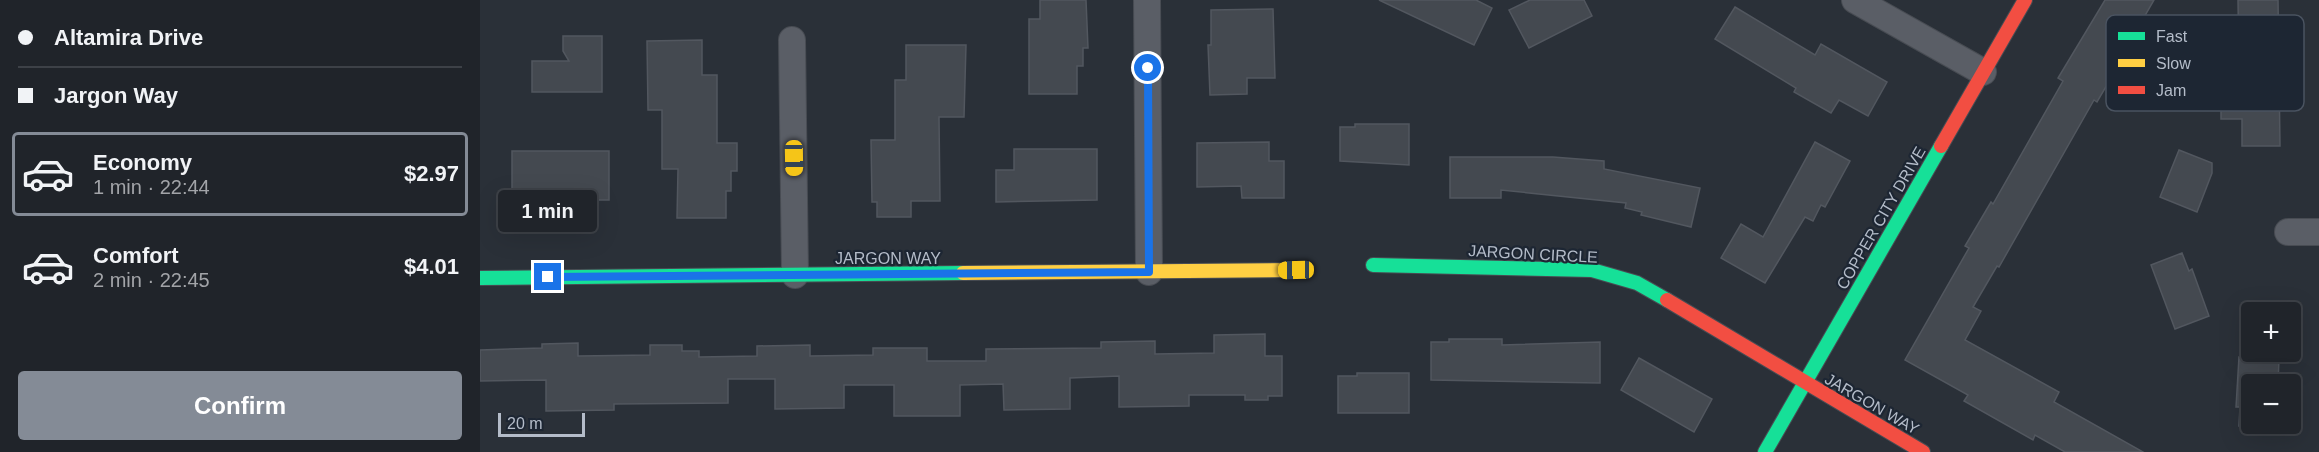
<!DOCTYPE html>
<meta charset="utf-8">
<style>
:root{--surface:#20242a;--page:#2d3036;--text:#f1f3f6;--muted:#a2a4a8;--line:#3d4147;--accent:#848b96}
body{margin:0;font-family:Helvetica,sans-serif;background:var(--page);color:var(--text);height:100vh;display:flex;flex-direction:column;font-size:22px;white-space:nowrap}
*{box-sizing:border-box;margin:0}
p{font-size:20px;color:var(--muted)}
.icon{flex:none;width:33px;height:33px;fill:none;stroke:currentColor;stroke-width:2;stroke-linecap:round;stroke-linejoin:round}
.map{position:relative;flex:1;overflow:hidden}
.sheet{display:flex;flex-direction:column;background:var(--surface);width:480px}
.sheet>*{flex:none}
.top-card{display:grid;align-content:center;height:132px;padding:0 18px;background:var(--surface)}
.tools{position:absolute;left:1761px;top:302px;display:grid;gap:12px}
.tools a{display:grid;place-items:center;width:60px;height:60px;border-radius:6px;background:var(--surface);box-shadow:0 6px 24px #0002,0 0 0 2px var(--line);font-size:30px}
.scale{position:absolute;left:18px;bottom:15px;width:87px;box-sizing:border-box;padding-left:6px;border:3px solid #b4bcc9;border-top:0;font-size:16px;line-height:21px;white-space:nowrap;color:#b4bcc9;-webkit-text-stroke:4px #1d2633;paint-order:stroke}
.end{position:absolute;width:27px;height:27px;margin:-14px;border:8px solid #1a73e8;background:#fff;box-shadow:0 0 0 3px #fff}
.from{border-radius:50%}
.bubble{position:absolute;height:42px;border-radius:6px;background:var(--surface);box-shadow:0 6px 24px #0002,0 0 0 2px var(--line);font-size:20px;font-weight:700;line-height:42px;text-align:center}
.car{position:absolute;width:18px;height:36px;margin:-18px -9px;border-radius:8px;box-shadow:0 0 4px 2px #0007;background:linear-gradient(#f5c518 24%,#345 0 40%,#f5c518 0 76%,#345 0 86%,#f5c518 0)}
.top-card b{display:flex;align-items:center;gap:21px;height:57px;font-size:22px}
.top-card b+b{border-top:2px solid var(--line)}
.top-card i{width:15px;height:15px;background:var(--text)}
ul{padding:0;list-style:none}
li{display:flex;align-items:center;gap:18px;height:84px;margin:0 12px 9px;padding:0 6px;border:3px solid transparent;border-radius:6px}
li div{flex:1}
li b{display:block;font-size:22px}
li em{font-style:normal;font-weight:700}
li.active{border-color:var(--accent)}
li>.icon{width:54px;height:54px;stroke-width:1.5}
.primary-button{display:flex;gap:12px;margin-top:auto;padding:12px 18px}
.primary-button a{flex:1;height:69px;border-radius:6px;background:var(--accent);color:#fff;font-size:24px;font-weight:700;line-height:69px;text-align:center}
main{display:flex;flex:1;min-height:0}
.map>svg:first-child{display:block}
.building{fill:#444950;stroke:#52575f;stroke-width:1.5}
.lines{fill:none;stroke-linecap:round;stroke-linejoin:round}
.street-casing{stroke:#484c53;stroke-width:28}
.fast-casing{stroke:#484c53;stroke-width:16}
.slow-casing{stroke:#484c53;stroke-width:16}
.jam-casing{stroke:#484c53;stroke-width:16}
.street{stroke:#5a5e66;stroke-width:26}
.fast{stroke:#16e098;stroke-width:14}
.slow{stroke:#ffcf43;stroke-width:14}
.jam{stroke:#f24e42;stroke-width:14}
.route{stroke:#1a73e8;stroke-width:8}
.labels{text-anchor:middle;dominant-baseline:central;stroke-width:4.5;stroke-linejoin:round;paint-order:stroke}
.street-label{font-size:16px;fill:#b4bcc9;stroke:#1d2633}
.key{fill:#1d2633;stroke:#4a5360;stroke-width:1.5}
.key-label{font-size:16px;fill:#b4bcc9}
</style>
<main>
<section class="sheet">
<div class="top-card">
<b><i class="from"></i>Altamira Drive</b>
<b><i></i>Jargon Way</b>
</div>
<ul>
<li class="active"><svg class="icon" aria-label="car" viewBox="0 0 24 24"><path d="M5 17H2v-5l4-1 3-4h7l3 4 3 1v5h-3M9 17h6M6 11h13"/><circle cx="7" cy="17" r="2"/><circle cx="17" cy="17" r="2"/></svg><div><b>Economy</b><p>1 min · 22:44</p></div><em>$2.97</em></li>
<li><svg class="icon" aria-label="car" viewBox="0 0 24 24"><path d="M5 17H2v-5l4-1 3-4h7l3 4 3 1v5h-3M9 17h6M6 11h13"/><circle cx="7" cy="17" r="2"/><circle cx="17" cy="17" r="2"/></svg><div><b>Comfort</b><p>2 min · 22:45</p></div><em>$4.01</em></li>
</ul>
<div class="primary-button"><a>Confirm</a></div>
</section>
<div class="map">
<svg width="1839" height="452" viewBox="0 0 1839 452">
<rect width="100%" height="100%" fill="#2a3038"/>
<!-- building -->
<g class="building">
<polygon points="560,0 606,0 608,48 603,48 603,66 597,66 597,94 549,94 549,19 560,19"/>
<polygon points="899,0 996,0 1012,8 994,45"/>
<polygon points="1050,0 1104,0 1112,16 1049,48 1029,10"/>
<polygon points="1625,0 1674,0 1652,38 1654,39 1617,102 1614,100 1519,267 1517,266 1493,307 1501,311 1485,340 1579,392 1574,402 1663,452 1585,452 1555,435 1553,440 1484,401 1488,395 1425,360 1489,248 1485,246 1511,202 1513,204 1583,81 1578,78"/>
<polygon points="1758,0 1798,0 1800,146 1762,146 1762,119 1741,119 1741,67 1759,67"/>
<polygon points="1255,7 1335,55 1341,44 1407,82 1388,116 1359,100 1351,113 1314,92 1316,88 1235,39"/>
<polygon points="793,9 795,78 767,78 767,94 730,95 728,45 731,45 731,10"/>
<polygon points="83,36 122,36 122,92 52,92 52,61 89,61 83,51"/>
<polygon points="222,40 222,75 237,75 237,143 257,143 257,171 251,171 251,191 246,191 246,218 197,218 198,169 182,169 182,110 168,110 167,41"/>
<polygon points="426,45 486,45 484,117 459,117 460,201 431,201 431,217 397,217 397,202 392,202 391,140 415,140 415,80 426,80"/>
<polygon points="875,124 929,124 929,165 860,161 860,127 875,127"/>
<polygon points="789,142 789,161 804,161 804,198 762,198 761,186 717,187 717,143"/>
<polygon points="1335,142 1370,161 1345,207 1341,205 1333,221 1325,217 1285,283 1241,258 1261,224 1283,237"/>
<polygon points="534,149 617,149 617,200 516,202 516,170 534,170"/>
<polygon points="1699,150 1732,163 1732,173 1717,212 1680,197"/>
<polygon points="32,151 129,151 129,200 99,200 99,206 79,206 79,211 48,211 48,206 32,206"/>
<polygon points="970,157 1073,157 1124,161 1124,169 1220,188 1211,227 1161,215 1162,212 1145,208 1146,203 1021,190 1021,198 970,198"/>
<polygon points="1702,253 1709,271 1712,269 1729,316 1695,329 1671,265"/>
<polygon points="785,334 785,356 802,356 802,396 788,396 788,400 765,400 765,395 709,395 709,406 639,407 639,376 590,378 590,409 524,410 523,384 480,385 480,416 414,416 414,385 364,385 364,408 295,409 295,379 248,379 248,403 134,404 134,410 66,411 66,380 0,381 0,350 62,348 62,344 98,343 98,356 170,355 170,345 202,345 202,351 219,351 219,357 277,356 277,346 330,345 330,356 393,355 393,348 447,348 447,361 506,361 506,349 621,348 621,342 675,341 675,354 734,353 734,335"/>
<polygon points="969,339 1022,339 1022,345 1120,342 1120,383 951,380 951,342 969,342"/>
<polygon points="1759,357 1799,359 1798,384 1772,384 1772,423 1792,423 1791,428 1759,426 1760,407 1756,407"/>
<polygon points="1159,358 1232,399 1214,432 1141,390"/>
<polygon points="877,373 929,373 929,413 858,413 858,376 877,376"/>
</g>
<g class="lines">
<!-- street casing -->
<g class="street-casing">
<g id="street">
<polyline points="667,0 669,272"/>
<polyline points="1375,0 1503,72"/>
<polyline points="312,40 315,275"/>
<polyline points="1808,232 1839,232"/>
</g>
</g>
<!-- fast casing -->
<g class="fast-casing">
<g id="fast">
<polyline points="893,265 1112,270 1157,283 1187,300"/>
<polyline points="0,278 483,273"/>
<polyline points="1285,452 1461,146"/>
</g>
</g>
<!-- slow casing -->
<g class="slow-casing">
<polyline id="slow" points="483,273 816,270"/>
</g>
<!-- jam casing -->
<g class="jam-casing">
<g id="jam">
<polyline points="1461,146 1545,0"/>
<polyline points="1187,300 1443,452"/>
</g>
</g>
<!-- street -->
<use href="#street" class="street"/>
<!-- fast -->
<use href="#fast" class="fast"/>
<!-- slow -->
<use href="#slow" class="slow"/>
<!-- jam -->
<use href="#jam" class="jam"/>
</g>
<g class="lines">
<!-- route -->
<polyline class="route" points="68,277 669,272 668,68"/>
</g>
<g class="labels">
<!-- street labels -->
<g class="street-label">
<text transform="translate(1401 218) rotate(-60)">COPPER CITY DRIVE</text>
<text transform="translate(1053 254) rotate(3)">JARGON CIRCLE</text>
<text x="408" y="258">JARGON WAY</text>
<text transform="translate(1392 404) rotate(30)">JARGON WAY</text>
</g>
</g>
<!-- legend -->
<rect x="1626" y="15" width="198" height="96" rx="9" class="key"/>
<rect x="1638" y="32" width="27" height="8" fill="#16e098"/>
<rect x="1638" y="59" width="27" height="8" fill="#ffcf43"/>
<rect x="1638" y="86" width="27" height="8" fill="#f24e42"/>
<g class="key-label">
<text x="1676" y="42">Fast</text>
<text x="1676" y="69">Slow</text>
<text x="1676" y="96">Jam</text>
</g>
</svg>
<div class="tools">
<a>+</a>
<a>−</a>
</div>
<div class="scale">20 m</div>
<i class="end from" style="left:668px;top:68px"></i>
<i class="end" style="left:68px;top:277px"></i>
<div class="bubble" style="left:18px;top:190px;width:99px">1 min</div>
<i class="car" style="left:314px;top:158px;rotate:179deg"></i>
<i class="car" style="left:816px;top:270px;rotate:269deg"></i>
</div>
</main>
